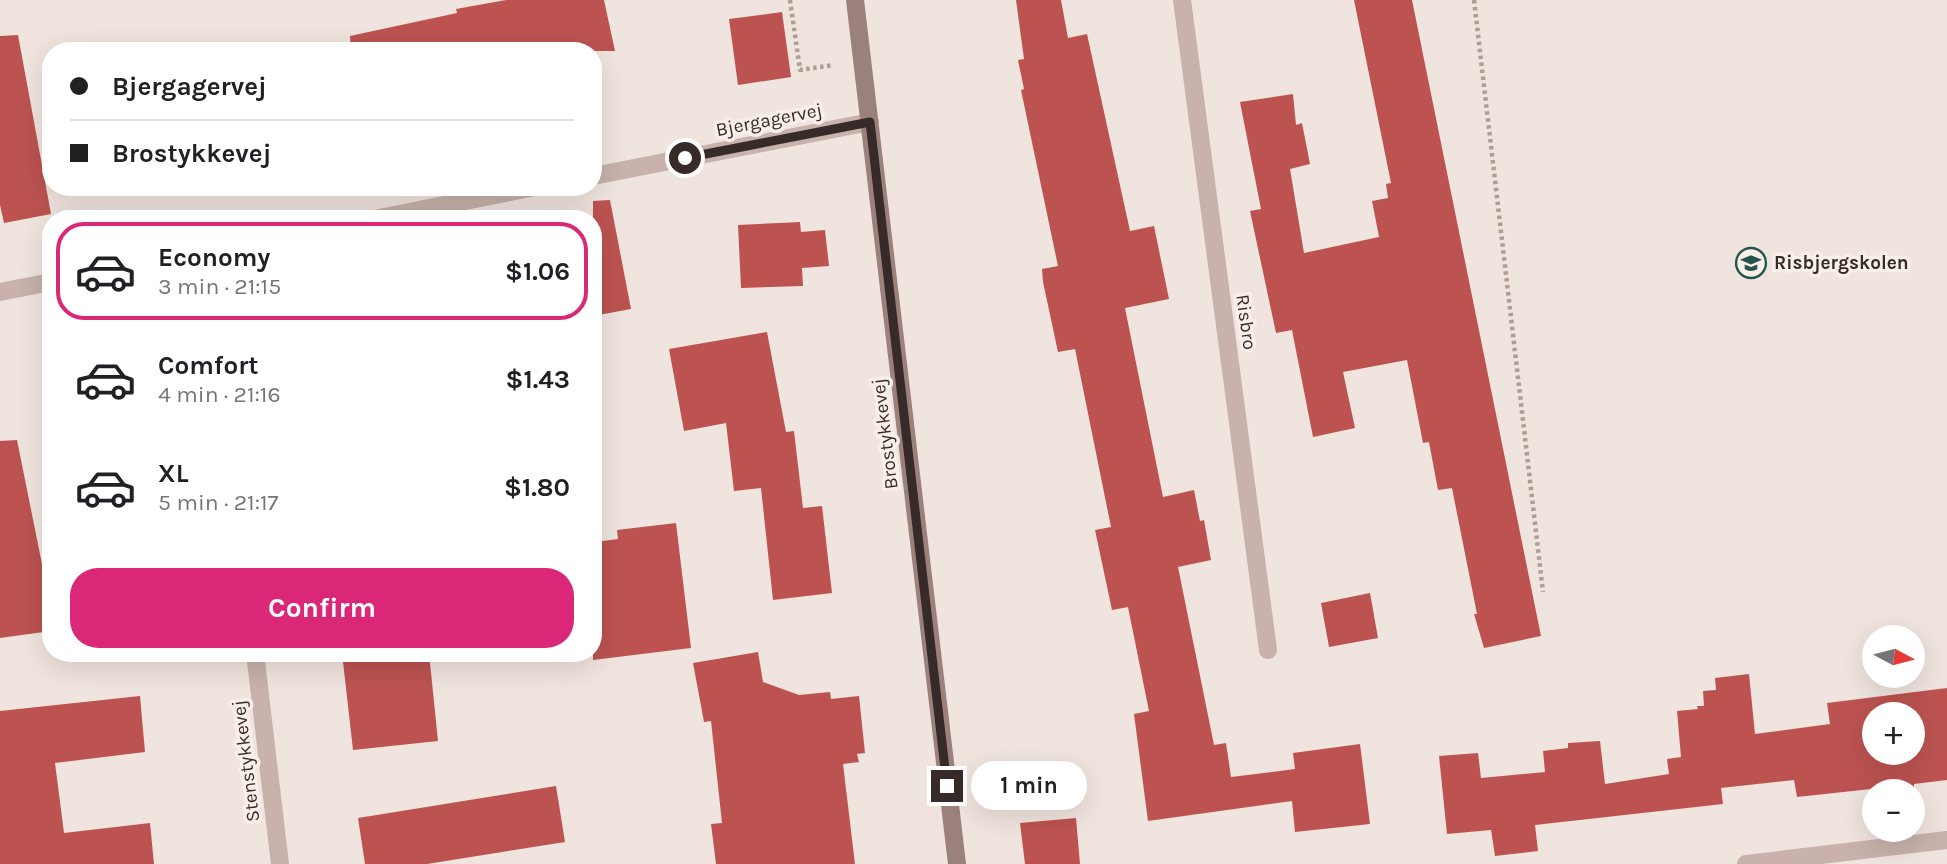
<!DOCTYPE html>
<meta charset="utf-8">
<style>
:root{--surface:#fff;--page:#f2f2f2;--text:#202124;--muted:#757577;--line:#e0e0e0;--accent:#db2777}
body{margin:0;font-family:Karla,sans-serif;background:var(--page);color:var(--text);height:100vh;display:flex;flex-direction:column;font-size:26px;white-space:nowrap}
*{box-sizing:border-box;margin:0}
p{font-size:23px;color:var(--muted)}
.icon{flex:none;width:38px;height:38px;fill:none;stroke:currentColor;stroke-width:2;stroke-linecap:round;stroke-linejoin:round}
.map{position:relative;flex:1;overflow:hidden}
.details{position:absolute;left:42px;top:210px;width:560px;height:452px;display:flex;flex-direction:column;background:var(--surface);border-radius:28px;box-shadow:0 7px 28px #0002}
.details>*{flex:none}
.hud{position:absolute;left:42px;top:42px;width:560px;height:154px;border-radius:28px;box-shadow:0 7px 28px #0002;display:grid;align-content:center;height:154px;padding:0 28px;background:var(--surface)}
.needle{width:46px;rotate:97deg}
.buttons{position:absolute;left:1862px;top:625px;display:grid;gap:14px}
.buttons a{display:grid;place-items:center;width:63px;height:63px;border-radius:50%;background:var(--surface);box-shadow:0 7px 28px #0002;font-size:35px}
.end{position:absolute;width:32px;height:32px;margin:-16px;border:9px solid #362b29;background:#fff;box-shadow:0 0 0 4px #fff}
.from{border-radius:50%}
.bubble{position:absolute;height:49px;border-radius:24px;background:var(--surface);box-shadow:0 7px 28px #0002;font-size:23px;font-weight:700;line-height:49px;text-align:center}
.hud b{display:flex;align-items:center;gap:24px;height:66px;font-size:26px}
.hud b+b{border-top:2px solid var(--line)}
.hud i{width:18px;height:18px;background:var(--text)}
ul{padding:12px 0 0;list-style:none}
li{display:flex;align-items:center;gap:21px;height:98px;margin:0 14px 10px;padding:0 14px;border:4px solid transparent;border-radius:28px}
li div{flex:1}
li b{display:block;font-size:26px}
li em{font-style:normal;font-weight:700}
li.active{border-color:var(--accent)}
li>.icon{width:63px;height:63px;stroke-width:1.5}
.cta{display:flex;gap:14px;margin-top:auto;padding:14px 28px}
.cta a{flex:1;height:80px;border-radius:28px;background:var(--accent);color:#fff;font-size:28px;font-weight:700;line-height:80px;text-align:center}
.map>svg:first-child{display:block}
.building{fill:#bc5351;fill-rule:evenodd}
.lines{fill:none;stroke-linecap:round;stroke-linejoin:round}
.path{stroke:#b39b95;stroke-width:4.5;stroke-dasharray:3.5 3.5;stroke-linecap:butt}
.street{stroke:#c8b2ab;stroke-width:18}
.secondary{stroke:#9b817c;stroke-width:18}
.route{stroke:#362b29;stroke-width:9}
.labels{text-anchor:middle;dominant-baseline:central;stroke-width:7;stroke-linejoin:round;paint-order:stroke}
.street-label{font-size:19px;fill:#362b29;stroke:#f8efea}
.poi-label{font-size:19px;font-weight:bold;fill:#362b29;stroke:#f8efea;text-anchor:start}
</style>
<div class="map">
<svg width="1947" height="864" viewBox="0 0 1947 864">
<rect width="100%" height="100%" fill="#f0e4de"/>
<!-- building -->
<g class="building">
<polygon points="506,0 604,0 615,51 351,51 350,36 457,13 456,9"/>
<polygon points="1016,0 1061,0 1068,38 1087,34 1130,231 1154,226 1169,299 1125,308 1163,497 1194,490 1200,521 1204,520 1211,560 1178,567 1214,745 1226,743 1231,777 1295,769 1293,753 1360,744 1370,824 1295,832 1292,801 1148,821 1134,714 1149,711 1128,607 1112,610 1095,530 1111,527 1075,349 1058,352 1043,282 1042,269 1058,266 1021,90 1024,89 1018,60 1024,59"/>
<polygon points="1354,0 1412,0 1541,636 1484,648 1474,614 1477,614 1452,488 1438,490 1429,442 1423,443 1407,360 1343,372 1355,428 1313,437 1292,330 1276,333 1250,211 1261,209 1240,102 1293,94 1296,125 1302,123 1310,164 1290,169 1304,253 1379,237 1372,201 1388,198 1386,184 1391,183"/>
<polygon points="782,12 791,77 738,85 729,19"/>
<polygon points="18,35 51,214 4,223 0,205 0,36"/>
<polygon points="610,200 631,309 593,316 593,201"/>
<polygon points="800,222 801,232 825,230 829,266 802,268 803,286 741,288 738,225"/>
<polygon points="767,332 786,432 794,431 803,508 822,506 832,593 773,600 761,488 734,491 726,423 684,431 669,349"/>
<polygon points="17,440 44,574 51,631 0,638 0,441"/>
<polygon points="676,523 691,648 593,660 593,621 602,620 595,542 618,539 617,530"/>
<polygon points="1370,593 1378,638 1329,647 1321,603"/>
<polygon points="758,652 763,682 799,695 830,692 831,699 859,696 865,753 857,754 859,762 843,764 855,864 716,864 711,824 722,823 711,721 704,722 693,663"/>
<polygon points="342,653 429,653 438,741 353,750"/>
<path d="M1749 674 1755 734 1830 724 1827 703 1947 688V780L1914 784V790L1874 791V795H1872L1871 789 1797 797 1794 780 1721 788 1723 804 1535 825 1538 851 1495 856 1491 830 1447 834 1439 756 1478 753 1481 778 1545 772 1543 751 1568 748V743L1600 741 1605 784 1669 774 1667 759 1681 757 1677 711 1698 709 1697 706H1704L1703 691 1716 690 1715 678ZM1874 714H1913V752H1874Z"/>
<polygon points="140,696 145,752 55,763 64,833 150,823 154,864 0,864 0,711"/>
<polygon points="556,786 565,842 427,864 365,864 358,818"/>
<polygon points="1076,818 1080,864 1025,864 1020,823"/>
</g>
<g class="lines">
<!-- path -->
<g class="path">
<polyline points="790,0 800,70 834,65"/>
<polyline points="1474,0 1543,592"/>
</g>
<!-- street -->
<g class="street">
<polyline points="1182,0 1268,650"/>
<polyline points="593,176 870,122"/>
<polyline points="374,219 535,187"/>
<polyline points="0,292 51,282"/>
<polyline points="255,653 280,864"/>
<polyline points="1746,864 1947,840"/>
</g>
<!-- secondary -->
<polyline class="secondary" points="855,0 957,864"/>
</g>
<g class="lines">
<!-- route -->
<polyline class="route" points="685,158 870,122 947,786"/>
</g>
<!-- icons -->
<defs>
<g id="school-ring" transform="scale(1.575)"><circle r="9.5" fill="#f8efea" stroke="#22544c" stroke-width="1.5"/><path d="M0-5L7-2L0 1L-7-2ZM-4 1L0 2.5L4 1V4Q0 6-4 4Z" fill="#22544c"/></g>
</defs>
<g fill-rule="evenodd">
<use href="#school-ring" x="1751" y="263"/>
</g>
<g class="labels">
<!-- street labels -->
<g class="street-label">
<text transform="translate(769 120) rotate(-11)">Bjergagervej</text>
<text transform="translate(1246 322) rotate(82)">Risbro</text>
<text transform="translate(885 434) rotate(-97)">Brostykkevej</text>
<text transform="translate(246 761) rotate(-97)">Stenstykkevej</text>
</g>
<!-- poi labels -->
<g class="poi-label">
<text x="1774" y="263">Risbjergskolen</text>
</g>
</g>
</svg>
<div class="buttons">
<a><svg class="needle" viewBox="-14 -14 28 28"><path d="M0-13l5 13h-10z" fill="#e53935"/><path d="M0 13l5-13h-10z" fill="#757577"/></svg></a>
<a>+</a>
<a>−</a>
</div>
<i class="end from" style="left:685px;top:158px"></i>
<i class="end" style="left:947px;top:786px"></i>
<div class="bubble" style="left:971px;top:761px;width:116px">1 min</div>
<div class="hud">
<b><i class="from"></i>Bjergagervej</b>
<b><i></i>Brostykkevej</b>
</div>
<section class="details">
<ul>
<li class="active"><svg class="icon" aria-label="car" viewBox="0 0 24 24"><path d="M5 17H2v-5l4-1 3-4h7l3 4 3 1v5h-3M9 17h6M6 11h13"/><circle cx="7" cy="17" r="2"/><circle cx="17" cy="17" r="2"/></svg><div><b>Economy</b><p>3 min · 21:15</p></div><em>$1.06</em></li>
<li><svg class="icon" aria-label="car" viewBox="0 0 24 24"><path d="M5 17H2v-5l4-1 3-4h7l3 4 3 1v5h-3M9 17h6M6 11h13"/><circle cx="7" cy="17" r="2"/><circle cx="17" cy="17" r="2"/></svg><div><b>Comfort</b><p>4 min · 21:16</p></div><em>$1.43</em></li>
<li><svg class="icon" aria-label="car" viewBox="0 0 24 24"><path d="M5 17H2v-5l4-1 3-4h7l3 4 3 1v5h-3M9 17h6M6 11h13"/><circle cx="7" cy="17" r="2"/><circle cx="17" cy="17" r="2"/></svg><div><b>XL</b><p>5 min · 21:17</p></div><em>$1.80</em></li>
</ul>
<div class="cta"><a>Confirm</a></div>
</section>
</div>
